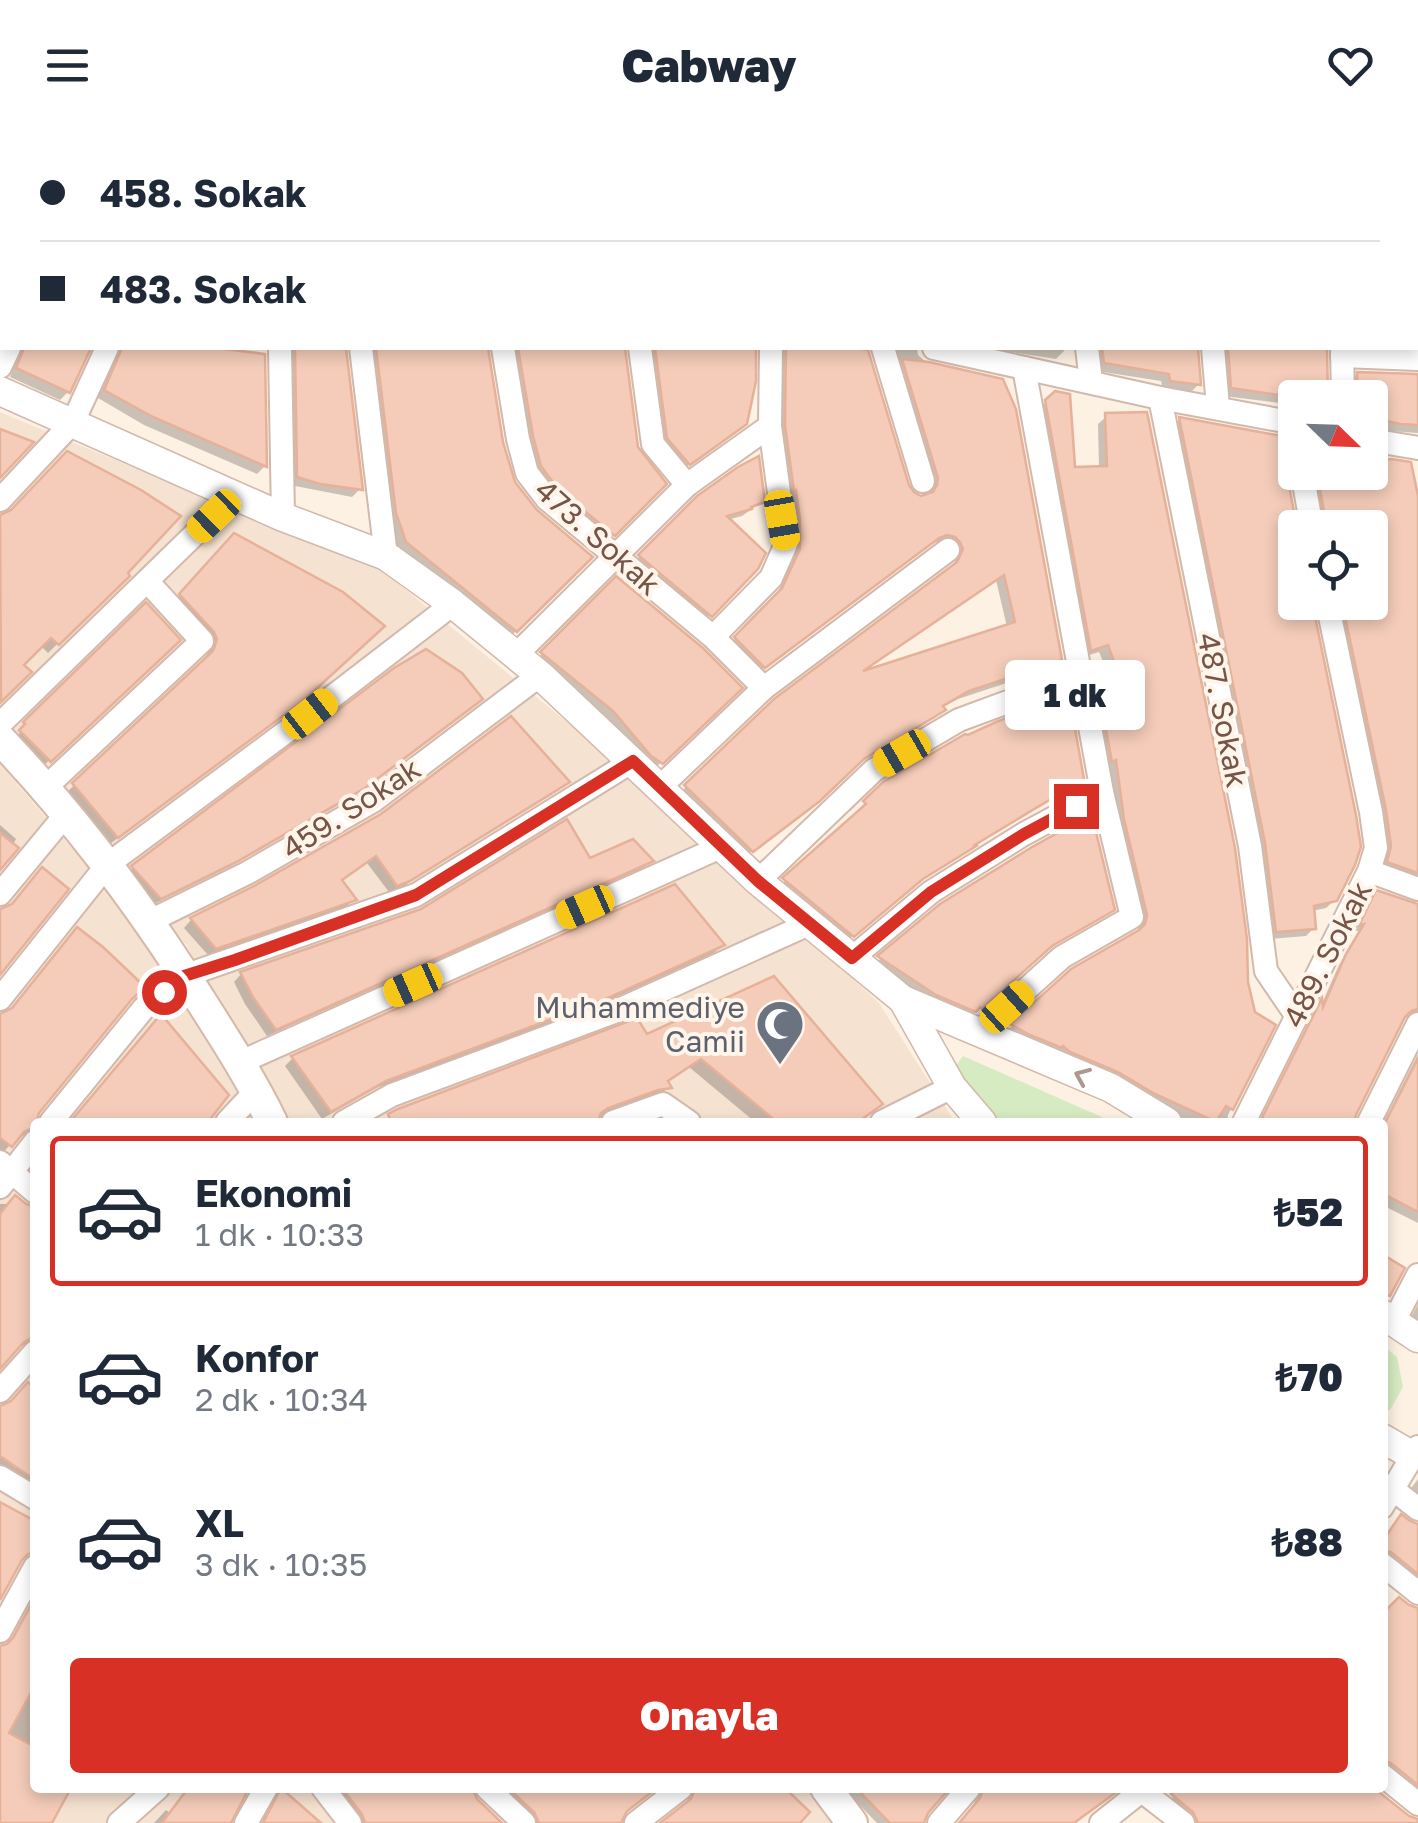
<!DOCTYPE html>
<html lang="tr">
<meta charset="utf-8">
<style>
:root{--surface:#fff;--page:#f2f2f3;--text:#1f2937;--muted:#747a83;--line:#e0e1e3;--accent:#d93025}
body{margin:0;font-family:"Golos Text",sans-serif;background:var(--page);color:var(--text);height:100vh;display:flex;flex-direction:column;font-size:38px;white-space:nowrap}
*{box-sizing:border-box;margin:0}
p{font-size:32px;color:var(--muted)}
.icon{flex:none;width:55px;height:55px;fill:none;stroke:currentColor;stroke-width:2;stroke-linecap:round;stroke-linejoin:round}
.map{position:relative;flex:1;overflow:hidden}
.drawer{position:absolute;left:30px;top:988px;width:1358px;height:675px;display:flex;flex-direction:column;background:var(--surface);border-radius:10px;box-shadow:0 5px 15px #0003}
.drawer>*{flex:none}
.hud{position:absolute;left:0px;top:0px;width:1420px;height:220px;box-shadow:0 5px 15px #0003;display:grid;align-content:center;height:220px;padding:0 40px;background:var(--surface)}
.needle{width:65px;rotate:113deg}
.fabs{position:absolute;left:1278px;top:250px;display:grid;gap:20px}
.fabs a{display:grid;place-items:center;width:110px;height:110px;border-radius:10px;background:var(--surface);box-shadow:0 5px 15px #0003;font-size:50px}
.end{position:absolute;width:45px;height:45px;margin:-22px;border:12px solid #d93025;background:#fff;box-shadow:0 0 0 5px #fff}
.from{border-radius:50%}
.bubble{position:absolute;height:70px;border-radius:10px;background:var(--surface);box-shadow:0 5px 15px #0003;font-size:32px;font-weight:800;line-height:70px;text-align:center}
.car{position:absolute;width:30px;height:60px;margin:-30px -15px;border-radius:12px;box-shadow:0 0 8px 2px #0007;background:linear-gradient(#f5c518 24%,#345 0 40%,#f5c518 0 76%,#345 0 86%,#f5c518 0)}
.hud b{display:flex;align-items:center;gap:35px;height:95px;font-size:38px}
.hud b+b{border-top:2px solid var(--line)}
.hud i{width:25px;height:25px;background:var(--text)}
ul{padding:18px 0 0;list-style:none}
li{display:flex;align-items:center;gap:30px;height:150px;margin:0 20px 15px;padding:0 20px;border:5px solid transparent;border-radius:10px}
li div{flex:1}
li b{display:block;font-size:38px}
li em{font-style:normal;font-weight:800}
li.selected{border-color:var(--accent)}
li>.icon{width:90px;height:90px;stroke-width:1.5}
.action{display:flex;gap:20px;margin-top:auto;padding:20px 40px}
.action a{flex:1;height:115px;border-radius:10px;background:var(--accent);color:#fff;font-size:40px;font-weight:800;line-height:115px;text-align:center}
header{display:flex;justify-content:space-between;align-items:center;height:130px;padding:0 40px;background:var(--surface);font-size:45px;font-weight:800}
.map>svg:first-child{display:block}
.residential{fill:#f5e2d1}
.green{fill:#d6ebc1}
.shadow{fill:#0003;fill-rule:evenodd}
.building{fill:#f4ccb9;stroke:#e7b099;stroke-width:2.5;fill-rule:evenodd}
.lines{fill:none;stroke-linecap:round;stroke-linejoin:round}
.minor-casing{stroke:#d1b9ac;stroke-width:26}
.tertiary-casing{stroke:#d1b9ac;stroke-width:31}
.secondary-casing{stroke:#d4b8a9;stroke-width:34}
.minor{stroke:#fff;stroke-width:22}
.tertiary{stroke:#fff;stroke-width:28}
.secondary{stroke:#fff;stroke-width:30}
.oneway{stroke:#ad9891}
.route{stroke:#d93025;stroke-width:12}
.labels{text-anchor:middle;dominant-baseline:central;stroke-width:8;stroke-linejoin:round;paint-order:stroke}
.street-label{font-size:30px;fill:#765448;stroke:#fff5ea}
.worship-label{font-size:30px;fill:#5b616d;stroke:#fff5ea;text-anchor:end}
</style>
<header><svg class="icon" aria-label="menu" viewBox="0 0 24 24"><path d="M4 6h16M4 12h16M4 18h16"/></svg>Cabway<svg class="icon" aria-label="heart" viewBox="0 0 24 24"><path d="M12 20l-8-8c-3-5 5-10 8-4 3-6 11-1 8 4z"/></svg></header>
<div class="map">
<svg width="1418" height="1693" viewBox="0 0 1418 1693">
<rect width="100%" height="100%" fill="#fdf1e3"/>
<!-- residential -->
<g class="residential">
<polygon points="0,282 384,442 601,620 879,873 955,992 288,992 186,815 0,584"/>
<polygon points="0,634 135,792 260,992 35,992 35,1658 808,1658 838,1693 0,1693"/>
</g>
<!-- green -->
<g class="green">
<polygon points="963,926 1113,992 993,992 955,937"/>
<polygon points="1383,1216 1397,1227 1403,1257 1390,1280 1383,1281"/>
</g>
<!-- shadow -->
<g class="shadow">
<polygon points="10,0 98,0 97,2 9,2"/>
<polygon points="118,0 178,0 177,2 120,2"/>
<polygon points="198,0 267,0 268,2 200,2"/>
<polygon points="290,0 472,0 473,2 291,2"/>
<polygon points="508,0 573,0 572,2 512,2"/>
<polygon points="593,0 751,0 751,2 595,2"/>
<polygon points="771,0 861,0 860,2 773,2"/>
<polygon points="881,0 932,0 933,2 883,2"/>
<polygon points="955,0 1045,0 1047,2 956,2"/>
<polygon points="1066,0 1178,0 1179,2 1068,2"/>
<polygon points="1201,0 1316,0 1317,2 1202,2"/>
<polygon points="1339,0 1418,0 1418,224 1346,218 1418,218 1418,2 1340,2"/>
<polygon points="2,22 2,122 0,119 0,26"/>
<polygon points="0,141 2,142 2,211 0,211"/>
<polygon points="13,218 88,218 68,262 60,270 10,247 17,227"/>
<polygon points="111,218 211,218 211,220 263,226 265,336 257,344 144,295 98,268 115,227"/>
<polygon points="283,218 344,218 360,359 352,367 290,355"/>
<polygon points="363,218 487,218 501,312 510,349 535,382 590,427 508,509 398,420 389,392"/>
<polygon points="507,218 618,218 629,270 636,317 663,354 605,412 533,345"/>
<polygon points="649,218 754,218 753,250 736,301 681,340 661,315"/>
<path d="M777 218H866L906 357 918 368 930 366V356L885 218H917L918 225 929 235 1060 529 1052 538 958 569 941 578 942 580 935 588 853 636 808 679 743 728 678 665 775 571 951 440 956 429 953 420 946 414 937 412 928 415 756 544 728 516 775 469 793 429V398L778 305ZM996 450 1007 497 857 544Z"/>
<polygon points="985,218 1064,218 1064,221 1056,229"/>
<polygon points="1096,218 1197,218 1199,254 1191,262 1163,259 1161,251 1097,241"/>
<polygon points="1217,218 1325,218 1326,268 1295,268 1295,275 1224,266"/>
<polygon points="1358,244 1418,247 1418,303 1391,301 1370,296 1370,268 1351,268 1350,252"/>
<polygon points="1055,263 1073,340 1099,338 1098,294 1107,286 1253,884 1272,896 1228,985 1227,992 1191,992 1005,903 1072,841 1138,804 1139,794 1089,557 1097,548 1108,543 1099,522 1083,527 1038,280"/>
<polygon points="1180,289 1285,345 1295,472 1335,770 1326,778 1312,781 1314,798 1306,806 1269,809 1172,297"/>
<polygon points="1370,333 1418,371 1418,751 1381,740 1331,472 1370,472 1370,398 1318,398 1308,342 1370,342"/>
<polygon points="698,368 763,371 742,386 727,390 756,438 703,492 632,434"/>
<polygon points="11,383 127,446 48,523 40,515 21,535 28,542 0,570 0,389"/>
<polygon points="224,416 290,580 107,716 64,665 207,528 208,520 171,475"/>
<polygon points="617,450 739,558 652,641 533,533"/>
<polygon points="146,476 177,510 42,637 14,609 20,603 18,601"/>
<polygon points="472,577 354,666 229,737 152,775 125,745 133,738"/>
<polygon points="1082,648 1073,657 972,717 912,757 844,813 777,758 859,684 857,681 885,654"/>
<polygon points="567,652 559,660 399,759 389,762 367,733 340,751 353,770 346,777 208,825 184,798 191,790 256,758"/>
<polygon points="0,695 16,709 0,738"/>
<polygon points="589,731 650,731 643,738 267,906 245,874 234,852 241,844"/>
<polygon points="1377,763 1418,778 1418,890 1415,887 1401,888 1353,985 1353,992 1259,992 1315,879 1323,871 1339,835 1359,801 1354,801 1369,771"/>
<polygon points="941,776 1112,779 1104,787 1041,823 972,885 928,873 872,836"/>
<polygon points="722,815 714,823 598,875 376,958 322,989 285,936 293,928"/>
<polygon points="0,886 37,981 34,996 26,1005 17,1007 0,1026"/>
<polygon points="153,895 209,992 72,992"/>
<polygon points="646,907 880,974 858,992 755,992 689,937 666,953 668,957 659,967 645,969 597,987 596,992 384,992 390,986"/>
<polygon points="1418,924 1418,1093 1388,1078 1382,1086 1382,995"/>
<polygon points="14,1067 30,1079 35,1079 35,1218 27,1214 14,1219 0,1235 0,1074 6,1074"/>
<polygon points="1418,1174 1418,1200 1408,1193"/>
<polygon points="35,1247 35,1365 0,1343 0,1278 11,1274"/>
<polygon points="1418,1349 1418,1375 1406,1365"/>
<polygon points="1401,1387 1418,1396 1418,1458 1382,1429 1382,1411"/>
<polygon points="35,1465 35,1658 68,1658 49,1693 0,1693 0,1518 8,1514"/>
<polygon points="1418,1480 1418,1669 1382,1640 1382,1487"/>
<polygon points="189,1658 246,1658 231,1685 229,1693 154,1693 166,1680 170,1683"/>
<polygon points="325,1658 470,1658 470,1662 499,1693 354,1693"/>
<polygon points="491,1658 656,1658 623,1684 619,1693 528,1693"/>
<polygon points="685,1658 782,1658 807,1682 796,1693 664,1693 684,1677 689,1667"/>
<polygon points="843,1658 947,1658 925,1682 923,1693 877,1693"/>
<polygon points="973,1658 1103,1658 1109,1665 1071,1693 961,1693 973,1678 977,1663"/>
<polygon points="1183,1658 1370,1658 1408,1689 1418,1690 1418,1693 1187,1693 1165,1674"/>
<polygon points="281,1662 317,1693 261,1693 273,1670"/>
</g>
<!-- building -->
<g class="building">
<polygon points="24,218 91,218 70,263 16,238"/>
<polygon points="122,218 217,218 265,224 267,337 153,287 104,260"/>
<polygon points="295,218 346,218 363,360 320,354 297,347"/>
<polygon points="376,218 488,218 503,312 515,352 537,380 593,427 517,502 406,412 396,383"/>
<polygon points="518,218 625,218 638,317 667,354 615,406 558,359 541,336 533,306"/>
<polygon points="655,218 756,218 756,251 747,294 690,335 667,308"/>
<path d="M786 218H857L868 220 909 355 914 362 921 366 933 362 937 355 938 348 902 229 929 232 1003 249 1016 279 1062 530 969 561 943 576 946 580 864 629 820 671 753 722 684 655 774 569 957 432 963 419 960 412 955 407 947 405 939 408 765 538 734 507 782 458 800 419V389L796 360 794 361 785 295ZM1004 445 1015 492 863 541Z"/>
<polygon points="1102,218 1198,218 1201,255 1170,251 1169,244 1104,233"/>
<polygon points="1228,218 1327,218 1328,268 1299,268 1231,258"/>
<polygon points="1357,242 1418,244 1418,295 1400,294 1370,287 1370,268 1358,268"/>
<polygon points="1055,261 1070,264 1075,337 1107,336 1105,283 1147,282 1235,718 1247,809 1248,852 1255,882 1276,895 1233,980 1226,976 1216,992 1155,964 1118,942 1070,922 1063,916 1062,918 1030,905 1010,894 1071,839 1139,800 1145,794 1147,785 1124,689 1116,630 1112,632 1096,546 1116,537 1108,515 1091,521 1045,270"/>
<polygon points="1179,287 1287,307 1290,334 1287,345 1297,398 1295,472 1312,472 1356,685 1361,717 1355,735 1337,771 1314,776 1316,799 1276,802 1265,713"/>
<polygon points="0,299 34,312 0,348"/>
<polygon points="67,321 141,360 181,386 128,443 130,446 59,515 51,508 24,535 32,542 1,572 0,385 11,380"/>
<polygon points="759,326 765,372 751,377 752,379 727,386 766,423 758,439 712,487 638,425 697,366 738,337"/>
<polygon points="1392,329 1411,332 1418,366 1418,743 1387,732 1391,716 1386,680 1342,472 1370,472 1370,398 1327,398 1317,342 1370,342 1370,331"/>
<polygon points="234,403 343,462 385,496 303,571 118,708 72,653 213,521 217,509 214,502 179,464"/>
<polygon points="616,446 703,518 743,558 663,634 651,626 613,581 540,522"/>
<polygon points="146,472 181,510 51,632 19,600 25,594 23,592"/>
<polygon points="426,519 462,543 483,569 365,658 240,730 161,769 131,736 394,538"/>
<polygon points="1069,565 1084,649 973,716 978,715 923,749 854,807 782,748 866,674 863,671 883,652 965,604 968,605 996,592"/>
<polygon points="511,586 570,652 410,751 397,756 376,726 342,750 357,770 216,819 190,788 254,756 381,684"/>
<polygon points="567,689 590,728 633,709 654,731 276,900 253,867 240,842 421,779"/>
<polygon points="1094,694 1115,780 1052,816 982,879 980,877 976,882 936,865 877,826 940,774 1032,717 1063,700"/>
<polygon points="0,703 19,718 0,740"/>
<polygon points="42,737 69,759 0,845 0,779 12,774"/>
<polygon points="675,754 725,815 608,868 386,951 331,982 291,926"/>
<polygon points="1376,760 1418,774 1418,879 1411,881 1405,887 1356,985 1354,992 1260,992 1322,868 1323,877 1346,824 1364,794 1359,795"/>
<polygon points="77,797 103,817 143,855 142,860 132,869 39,983 35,997 24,1002 12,1017 0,1008 0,884 12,878"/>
<polygon points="774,846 883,974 858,992 777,992 701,929 668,951 672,958 658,960 608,978 601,983 598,992 391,992 388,984 398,979 637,888 647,904"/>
<polygon points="161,884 229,965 208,992 70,992"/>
<polygon points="1418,928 1418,1082 1382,1063 1382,999"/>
<polygon points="15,1065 26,1074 35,1077 35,1206 24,1212 0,1239 0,1084"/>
<polygon points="1382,1124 1405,1138 1390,1166 1382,1162"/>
<polygon points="28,1252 35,1258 35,1350 0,1326 0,1276 11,1271"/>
<polygon points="0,1372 35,1391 35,1422 28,1424 22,1430 0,1470"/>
<polygon points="1401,1384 1410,1391 1418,1394 1418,1444 1391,1422 1382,1419 1382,1412"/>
<polygon points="1399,1467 1409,1475 1418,1478 1418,1655 1391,1633 1382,1630 1382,1484"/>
<polygon points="35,1468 35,1555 9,1603 35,1617 35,1658 71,1658 52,1693 0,1693 0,1516 7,1514 13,1508"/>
<polygon points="188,1658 249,1658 231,1693 162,1693"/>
<polygon points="281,1658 321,1693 263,1693"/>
<polygon points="342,1658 472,1658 477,1669 502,1693 365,1693 362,1684"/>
<polygon points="508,1658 657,1658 627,1681 621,1693 539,1693 534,1682"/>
<polygon points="696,1658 785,1658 810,1682 800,1693 660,1693 691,1669"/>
<polygon points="856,1658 950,1658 928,1683 924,1693 890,1693"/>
<polygon points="984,1658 1122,1658 1074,1693 959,1693 980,1668"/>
<polygon points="1179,1658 1374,1658 1409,1686 1418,1689 1418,1693 1198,1693 1193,1682 1171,1664"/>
</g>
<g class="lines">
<!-- minor casing -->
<g class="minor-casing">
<g id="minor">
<polyline points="489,0 507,2"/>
<polyline points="767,0 767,2"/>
<polyline points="950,0 950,2"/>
<polyline points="1063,0 1064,2"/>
<polyline points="1334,0 1334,2"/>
<polyline points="114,2 115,0"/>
<polyline points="194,2 195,0"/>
<polyline points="285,2 285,0"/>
<polyline points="589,2 590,0"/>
<polyline points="877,2 878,0"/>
<polyline points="1196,2 1196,0"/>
<polyline points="0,124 2,125"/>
<polyline points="280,218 283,387"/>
<polyline points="361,218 386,426"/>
<polyline points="503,218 518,309 527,343 547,369 713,507 764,558"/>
<polyline points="640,218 653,314 687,355"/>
<polyline points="883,218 923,351"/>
<polyline points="934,218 1160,268 1295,293"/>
<polyline points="1087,218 1091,251"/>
<polyline points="1213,218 1218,277"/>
<polyline points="1342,218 1343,268"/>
<polyline points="1342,226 1418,229"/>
<polyline points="0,237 9,218"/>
<polyline points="1160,268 1250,716 1266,841 1296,885"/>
<polyline points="1370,310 1418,318"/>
<polyline points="1302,342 1312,398"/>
<polyline points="0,370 73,292 107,218"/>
<polyline points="713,507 771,448 786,414 770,296 771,218"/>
<polyline points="515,526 687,355 770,296"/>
<polyline points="0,594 236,364"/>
<polyline points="46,657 202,511 147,451"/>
<polyline points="660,657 764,558 948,420"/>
<polyline points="1369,741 1418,759"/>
<polyline points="758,751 874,640 959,590 1081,545"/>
<polyline points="0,764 67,683"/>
<polyline points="150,791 247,743 373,671 540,545"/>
<polyline points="852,828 931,762 1024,704 1102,662"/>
<polyline points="0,869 107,735 310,584 453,474"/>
<polyline points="979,902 1062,827 1132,787 1102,662 1024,238"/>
<polyline points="241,932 723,716"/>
<polyline points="51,992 144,878 184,846 416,765 633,631"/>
<polyline points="227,992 256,961"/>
<polyline points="344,992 392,965 614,882 809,794"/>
<polyline points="613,992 663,974 689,992"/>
<polyline points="882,992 952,957"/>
<polyline points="1244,992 1369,741 1376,718 1371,682 1327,472"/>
<polyline points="1369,992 1418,894"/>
<polyline points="0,1032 35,1062"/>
<polyline points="0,1057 35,1012"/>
<polyline points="1393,1193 1418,1145"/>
<polyline points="0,1261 35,1222"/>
<polyline points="0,1347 35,1368"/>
<polyline points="1394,1360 1418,1379"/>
<polyline points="1382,1377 1418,1317"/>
<polyline points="1382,1434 1418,1463"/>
<polyline points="0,1501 35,1437"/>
<polyline points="1382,1645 1418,1674"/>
<polyline points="323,1658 350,1693"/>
<polyline points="487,1658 524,1693"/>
<polyline points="1142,1661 1183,1693"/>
<polyline points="119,1693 158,1658"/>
<polyline points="246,1693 266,1658"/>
<polyline points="636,1693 681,1658"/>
<polyline points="939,1693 969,1658"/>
<polyline points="1101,1693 1145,1658"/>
</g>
</g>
<!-- tertiary casing -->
<g class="tertiary-casing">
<g id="tertiary">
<polyline points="0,261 283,387 386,426 453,474 540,545 758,751 903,870 1111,958 1167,992"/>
<polyline points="903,870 952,957 982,992"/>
<polyline points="1382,1184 1418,1208"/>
<polyline points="1382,1308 1413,1326"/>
</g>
</g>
<!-- secondary casing -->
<g class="secondary-casing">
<g id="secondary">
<path d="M0 609C70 683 130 761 185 846 216 895 247 941 272 992"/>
<polyline points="826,1658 852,1693"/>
</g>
</g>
<!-- minor -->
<use href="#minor" class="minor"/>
<!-- tertiary -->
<use href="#tertiary" class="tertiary"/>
<!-- secondary -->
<use href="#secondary" class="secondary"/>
</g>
<!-- one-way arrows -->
<defs><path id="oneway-chevron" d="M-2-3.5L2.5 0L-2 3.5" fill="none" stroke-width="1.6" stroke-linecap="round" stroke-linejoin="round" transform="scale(2.5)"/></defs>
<use class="oneway" href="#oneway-chevron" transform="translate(1082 946) rotate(-157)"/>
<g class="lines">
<!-- route -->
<polyline class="route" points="164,862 184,846 235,830 416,765 633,631 758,751 852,828 931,762 1024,704 1076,676"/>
</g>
<!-- icons -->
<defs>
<g id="mosque-pin" transform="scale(2.5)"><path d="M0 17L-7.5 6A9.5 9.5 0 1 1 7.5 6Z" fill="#6b7280" stroke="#fff5ea"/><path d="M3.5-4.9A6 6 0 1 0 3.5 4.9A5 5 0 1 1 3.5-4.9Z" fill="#fff"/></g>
</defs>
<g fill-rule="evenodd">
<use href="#mosque-pin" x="780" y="894"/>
</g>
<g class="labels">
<!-- street labels -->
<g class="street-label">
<text transform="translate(598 407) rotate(42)">473. Sokak</text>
<text transform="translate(1223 580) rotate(79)">487. Sokak</text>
<text transform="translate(351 678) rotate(-33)">459. Sokak</text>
<text transform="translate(1327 824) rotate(-63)">489. Sokak</text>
</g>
<!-- worship labels -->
<g class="worship-label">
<text x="745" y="877">Muhammediye<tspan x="745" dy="34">Camii</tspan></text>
</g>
</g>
</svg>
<div class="fabs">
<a><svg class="needle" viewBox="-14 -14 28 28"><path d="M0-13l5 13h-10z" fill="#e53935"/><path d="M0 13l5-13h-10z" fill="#747a83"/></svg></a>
<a><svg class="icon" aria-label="locate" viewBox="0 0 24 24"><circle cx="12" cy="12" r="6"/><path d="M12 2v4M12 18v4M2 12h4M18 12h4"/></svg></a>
</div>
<i class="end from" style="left:164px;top:862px"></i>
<i class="end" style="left:1076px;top:676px"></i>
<div class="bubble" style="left:1005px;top:530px;width:140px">1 dk</div>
<i class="car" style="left:214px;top:386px;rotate:226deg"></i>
<i class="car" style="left:782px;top:390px;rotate:170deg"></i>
<i class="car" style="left:310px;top:584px;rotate:52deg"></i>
<i class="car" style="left:902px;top:623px;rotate:240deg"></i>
<i class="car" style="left:585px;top:777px;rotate:246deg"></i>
<i class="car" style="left:413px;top:855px;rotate:246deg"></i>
<i class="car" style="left:1007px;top:877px;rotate:48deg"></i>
<div class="hud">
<b><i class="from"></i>458. Sokak</b>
<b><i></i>483. Sokak</b>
</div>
<section class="drawer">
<ul>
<li class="selected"><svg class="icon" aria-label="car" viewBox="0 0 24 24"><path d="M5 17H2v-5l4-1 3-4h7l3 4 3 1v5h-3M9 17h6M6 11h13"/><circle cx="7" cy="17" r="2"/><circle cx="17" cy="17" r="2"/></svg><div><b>Ekonomi</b><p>1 dk · 10:33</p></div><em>₺52</em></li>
<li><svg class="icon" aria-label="car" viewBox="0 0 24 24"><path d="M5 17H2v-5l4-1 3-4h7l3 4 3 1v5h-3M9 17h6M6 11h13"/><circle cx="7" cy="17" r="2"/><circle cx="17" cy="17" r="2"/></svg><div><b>Konfor</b><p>2 dk · 10:34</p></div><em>₺70</em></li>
<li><svg class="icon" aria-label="car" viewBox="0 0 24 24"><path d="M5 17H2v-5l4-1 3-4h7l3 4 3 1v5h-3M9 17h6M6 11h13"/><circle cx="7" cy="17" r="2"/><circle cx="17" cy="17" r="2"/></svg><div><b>XL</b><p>3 dk · 10:35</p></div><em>₺88</em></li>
</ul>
<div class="action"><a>Onayla</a></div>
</section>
</div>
